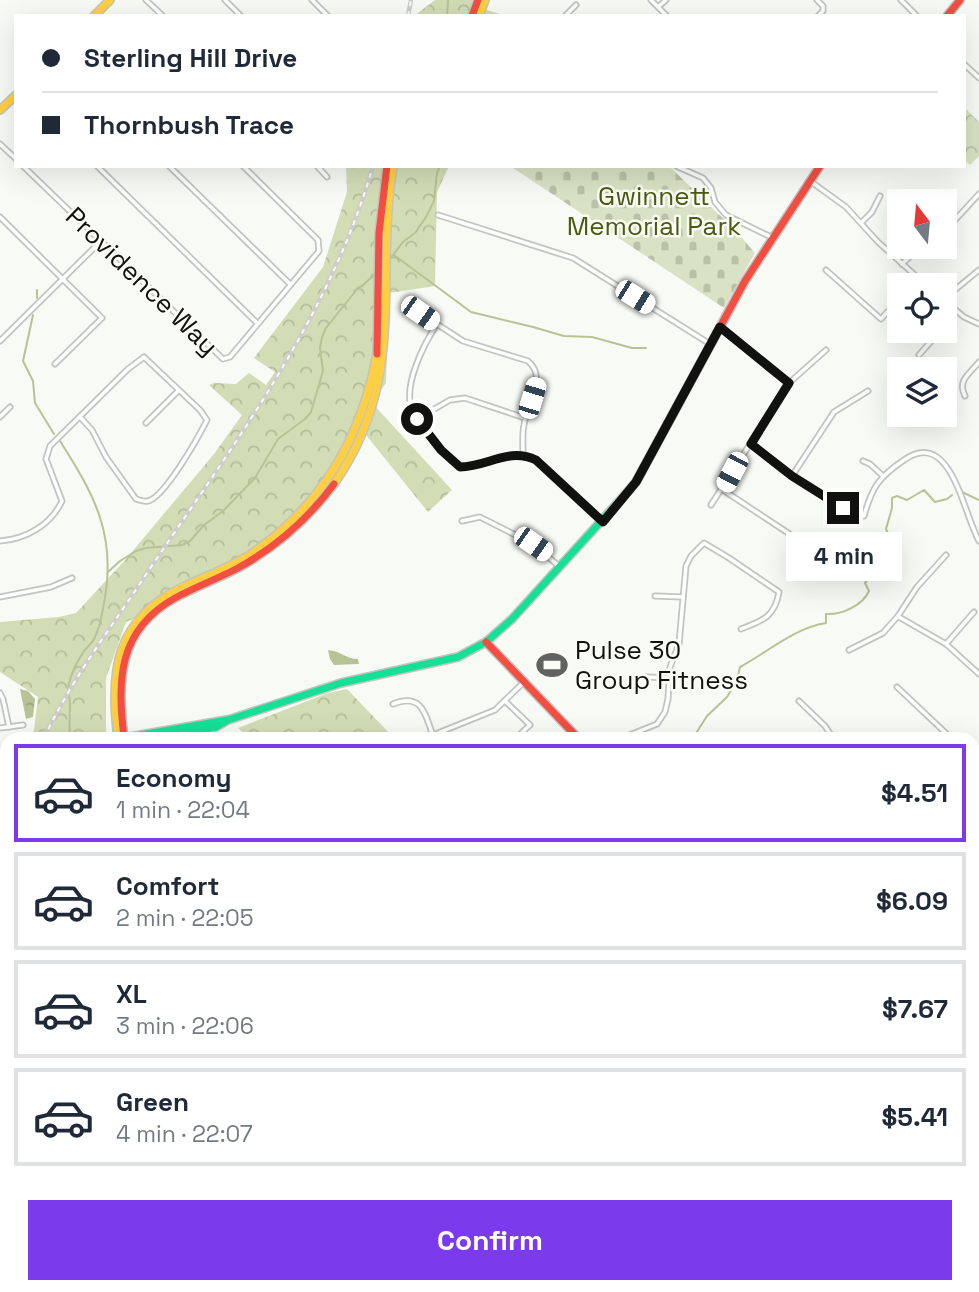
<!DOCTYPE html>
<meta charset="utf-8">
<style>
:root{--surface:#fff;--page:#f6f6f7;--text:#1f2937;--muted:#747a83;--line:#e0e1e3;--accent:#7c3aed}
body{margin:0;font-family:"Space Grotesk",sans-serif;background:var(--page);color:var(--text);height:100vh;display:flex;flex-direction:column;font-size:26px;white-space:nowrap}
*{box-sizing:border-box;margin:0}
p{font-size:23px;color:var(--muted)}
.icon{flex:none;width:38px;height:38px;fill:none;stroke:currentColor;stroke-width:2;stroke-linecap:round;stroke-linejoin:round}
.map{position:relative;flex:1;overflow:hidden}
.panel{position:absolute;left:0px;top:732px;width:980px;height:562px;display:flex;flex-direction:column;background:var(--surface);border-radius:21px 21px 0 0;box-shadow:0 7px 28px #0002}
.panel>*{flex:none}
.hud{position:absolute;left:14px;top:14px;width:952px;height:154px;border-radius:0px;box-shadow:0 7px 28px #0002;display:grid;align-content:center;height:154px;padding:0 28px;background:var(--surface)}
.needle{width:46px;rotate:344deg}
.fabs{position:absolute;left:887px;top:189px;display:grid;gap:14px}
.fabs a{display:grid;place-items:center;width:70px;height:70px;border-radius:0px;background:var(--surface);box-shadow:0 7px 28px #0002;font-size:35px}
.end{position:absolute;width:32px;height:32px;margin:-16px;border:9px solid #111210;background:#fff;box-shadow:0 0 0 4px #fff}
.from{border-radius:50%}
.bubble{position:absolute;height:49px;border-radius:0px;background:var(--surface);box-shadow:0 7px 28px #0002;font-size:23px;font-weight:600;line-height:49px;text-align:center}
.car{position:absolute;width:21px;height:42px;margin:-21px -10px;border-radius:9px;box-shadow:0 0 5px 2px #0007;background:linear-gradient(#fff 24%,#345 0 40%,#fff 0 76%,#345 0 86%,#fff 0)}
.hud b{display:flex;align-items:center;gap:24px;height:66px;font-size:26px}
.hud b+b{border-top:2px solid var(--line)}
.hud i{width:18px;height:18px;background:var(--text)}
ul{padding:12px 0 0;list-style:none}
li{display:flex;align-items:center;gap:21px;height:98px;margin:0 14px 10px;padding:0 14px;border:4px solid var(--line);border-radius:0px}
li div{flex:1}
li b{display:block;font-size:26px}
li em{font-style:normal;font-weight:600}
li.on{border-color:var(--accent)}
li>.icon{width:63px;height:63px;stroke-width:1.5}
.cta{display:flex;gap:14px;margin-top:auto;padding:14px 28px}
.cta a{flex:1;height:80px;border-radius:0px;background:var(--accent);color:#fff;font-size:28px;font-weight:600;line-height:80px;text-align:center}
.map>svg:first-child{display:block}
.forest{fill:url(#forest-crowns)}
.cemetery{fill:url(#cemetery-stones)}
.park{fill:url(#park-crowns)}
.water{fill:url(#water-ripples)}
.lines{fill:none;stroke-linecap:round;stroke-linejoin:round}
.stream{stroke:#b7c394;stroke-width:2}
.street-casing{stroke:#c2c4c0;stroke-width:7}
.fast-casing{stroke:#c2c4c0;stroke-width:10}
.slow-casing{stroke:#c2c4c0;stroke-width:10}
.jam-casing{stroke:#c2c4c0;stroke-width:10}
.street{stroke:#fefefe;stroke-width:3.5}
.fast{stroke:#16e098;stroke-width:7}
.slow{stroke:#ffcf43;stroke-width:7}
.jam{stroke:#f24e42;stroke-width:7}
.rail-casing{stroke:#cdcdcc;stroke-width:4.5}
.rail{stroke:#f9fbf4;stroke-width:2;stroke-dasharray:5;stroke-linecap:butt}
.fast-bridge-casing{stroke:#d6d7d5;stroke-width:10;stroke-linecap:butt}
.fast-bridge{stroke:#16e098;stroke-width:7}
.route{stroke:#111210;stroke-width:9}
.labels{text-anchor:middle;dominant-baseline:central;stroke-width:5;stroke-linejoin:round;paint-order:stroke}
.park-label{font-size:26px;fill:#4b5911;stroke:#f9fbf4}
.street-label{font-size:26px;fill:#111210;stroke:#f9fbf4}
.poi-label{font-size:26px;fill:#111210;stroke:#f9fbf4;text-anchor:start}
</style>
<div class="map">
<svg width="979" height="1292" viewBox="0 0 979 1292">
<defs>
<pattern id="forest-crowns" width="20" height="18" patternUnits="userSpaceOnUse" patternTransform="scale(1.75)"><rect width="20" height="18" fill="#d2ddb6"/><path d="M2 6a3 3 0 1 1 6 0M12 15a3 3 0 1 1 6 0" fill="none" stroke="#b3bd9b"/></pattern>
<pattern id="cemetery-stones" width="16" height="16" patternUnits="userSpaceOnUse" patternTransform="scale(1.75)"><rect width="16" height="16" fill="#d9e2c4"/><path d="M2 7V4a2 2 0 0 1 4 0v3zM10 15v-3a2 2 0 0 1 4 0v3z" fill="#b9c1a7"/></pattern>
<pattern id="park-crowns" width="20" height="18" patternUnits="userSpaceOnUse" patternTransform="scale(1.75)"><rect width="20" height="18" fill="#d9e2c4"/><path d="M2 6a3 3 0 1 1 6 0M12 15a3 3 0 1 1 6 0" fill="none" stroke="#b9c1a7"/></pattern>
<pattern id="water-ripples" width="26" height="14" patternUnits="userSpaceOnUse" patternTransform="scale(1.75)"><rect width="26" height="14" fill="#b7c394"/><path d="M2 4q2-2 4 0t4 0M15 11q2-2 4 0t4 0" fill="none" stroke="#9ca67f"/></pattern>
</defs>
<rect width="100%" height="100%" fill="#f8faf5"/>
<!-- forest -->
<g class="forest">
<polygon points="435,0 476,0 477,7 506,16 414,16"/>
<polygon points="346,166 449,166 437,192 435,286 389,293 386,383 372,403 452,490 428,512 362,430 353,452 290,535 192,592 126,622 106,678 106,734 85,738 33,738 38,697 0,672 0,622 59,617 76,613 126,559 214,454 242,415 209,385 214,383 236,384 249,373 266,385 275,372 254,358 323,267 347,192"/>
<polygon points="347,689 394,738 249,738 238,728 328,693"/>
<polygon points="7,775 7,1228 0,1235 0,1054 6,1047 0,1041 0,936 5,892 0,885 0,803"/>
</g>
<!-- cemetery -->
<polygon class="cemetery" points="510,166 669,166 736,231 755,253 724,308"/>
<!-- park -->
<polygon class="park" points="964,107 979,122 979,156 970,165 964,160"/>
<!-- water -->
<g class="water">
<path d="M328 650C341 651 346 659 358 659L359 664 334 665 330 659Z"/>
<polygon points="20,689 28,691 35,699 33,717 26,719"/>
</g>
<g class="lines">
<!-- stream -->
<g class="stream">
<polyline points="447,16 448,0"/>
<polyline points="394,255 471,312 533,327 564,336 592,337 632,348 646,348"/>
<polyline points="392,256 403,242 415,233 426,217 434,201 437,173 440,166"/>
<polyline points="37,290 37,298"/>
<polyline points="33,315 23,361 33,381 35,403 54,434"/>
<path d="M60 441C95 496 117 536 104 603 102 614 100 629 94 639 92 643 87 647 84 651 76 663 69 676 68 691"/>
<polyline points="962,492 979,500"/>
<polyline points="108,572 120,561 136,551 146,548 182,545 190,541 204,525 223,511 255,478 278,439 305,419 311,412 323,371 320,348 322,337 326,328 358,288 362,286 374,275"/>
<path d="M69 695C72 710 67 724 71 738"/>
<path d="M693 738 707 716 727 697 737 680 740 667C768 652 794 628 826 623V614C842 615 863 605 869 591L865 583C870 577 874 569 879 564 894 550 895 548 886 529L892 508V498L897 496 907 500 924 490 935 502 947 499 952 495"/>
<polyline points="973,942 979,940"/>
<polyline points="0,1219 7,1212"/>
</g>
<!-- street casing -->
<g class="street-casing">
<g id="street">
<polyline points="146,0 163,16"/>
<polyline points="225,0 241,16"/>
<polyline points="312,0 328,16"/>
<polyline points="651,0 667,16"/>
<polyline points="817,0 823,6 823,11 818,16"/>
<polyline points="901,0 917,16"/>
<polyline points="658,7 666,0"/>
<polyline points="565,16 576,5"/>
<polyline points="964,64 979,78"/>
<polyline points="0,144 16,159"/>
<polyline points="23,166 223,359 230,357 319,251 318,240 243,166"/>
<polyline points="97,166 257,323"/>
<polyline points="169,166 290,284"/>
<polyline points="317,166 327,177"/>
<polyline points="676,166 703,178 711,188 715,202 726,215 771,237"/>
<polyline points="810,181 846,207 878,242 926,285"/>
<polyline points="438,215 573,258 710,344"/>
<polyline points="0,217 102,318 55,364"/>
<polyline points="862,222 872,212 880,196"/>
<polyline points="945,231 979,194"/>
<polyline points="902,264 916,251 925,247"/>
<polyline points="826,270 881,319 900,298"/>
<polyline points="911,285 918,278"/>
<polyline points="945,298 979,270"/>
<polyline points="945,301 964,317 979,324"/>
<path d="M420 313 463 341 528 361C548 378 527 404 524 425 522 434 523 444 523 454"/>
<path d="M437 324C424 344 401 388 413 412 423 434 442 451 460 466 488 467 508 447 536 460L603 522"/>
<polyline points="945,325 956,311"/>
<polyline points="721,328 788,383"/>
<polyline points="0,341 100,242"/>
<polyline points="919,355 940,331"/>
<path d="M965 396C957 381 969 374 979 362"/>
<polyline points="0,417 10,407"/>
<polyline points="417,419 450,400 465,398 525,418"/>
<polyline points="146,423 178,391"/>
<path d="M751 444C786 471 822 501 864 516 872 487 879 477 904 460 951 427 963 513 979 541"/>
<polyline points="863,461 870,464 882,475"/>
<polyline points="792,476 834,412 868,391"/>
<polyline points="723,490 820,554 828,557"/>
<polyline points="711,505 789,383 826,350"/>
<polyline points="462,521 480,517 533,544 560,567"/>
<path d="M0 541C26 539 51 525 62 501L46 459 50 446 128 369 144 357 200 410 207 420C199 436 165 497 148 501 144 502 140 500 136 499L106 457 92 430 80 417"/>
<polyline points="655,596 683,597"/>
<polyline points="0,597 51,587 72,578"/>
<polyline points="899,617 946,644 979,674"/>
<polyline points="946,644 974,612"/>
<polyline points="849,650 883,633 898,616 917,587 946,555"/>
<polyline points="646,677 669,678"/>
<polyline points="897,687 951,738"/>
<polyline points="0,693 3,699 9,727"/>
<polyline points="505,701 530,725 516,738"/>
<polyline points="799,701 825,726 833,738"/>
<path d="M393 704C424 692 425 716 434 738"/>
<polyline points="0,728 23,725"/>
<polyline points="433,735 495,710 524,682"/>
<path d="M622 738 657 724 665 712 668 699 670 667 679 644 686 566 691 556 704 543 729 558 779 592C775 617 762 621 741 629"/>
<polyline points="973,760 979,765"/>
<polyline points="973,809 979,803"/>
<polyline points="973,900 979,896"/>
<polyline points="973,1031 979,1040"/>
<polyline points="973,1211 979,1214"/>
<polyline points="0,1260 7,1254"/>
<polyline points="65,1286 65,1292"/>
<polyline points="123,1286 128,1292"/>
<polyline points="233,1286 237,1292"/>
<polyline points="837,1286 842,1292"/>
<polyline points="894,1286 904,1292"/>
<polyline points="967,1286 977,1292"/>
<polyline points="328,1292 333,1286"/>
<polyline points="784,1292 786,1286"/>
<polyline points="919,1292 931,1286"/>
</g>
</g>
<!-- fast casing -->
<g class="fast-casing">
<g id="fast">
<polyline points="124,738 227,720"/>
<polyline points="160,738 216,727 228,720 341,683 458,657 486,642 512,619 624,496"/>
<polyline points="0,766 7,765"/>
<polyline points="973,1125 979,1131"/>
<polyline points="435,1286 442,1292"/>
<polyline points="445,1286 455,1292"/>
</g>
</g>
<!-- slow casing -->
<g class="slow-casing">
<g id="slow">
<polyline points="94,16 110,0"/>
<polyline points="479,16 485,0"/>
<polyline points="0,110 16,95"/>
<path d="M334 484C409 376 374 283 393 166"/>
<path d="M118 738C109 670 116 619 183 587 207 575 233 567 255 551 323 504 362 435 377 354"/>
<polyline points="0,760 7,759"/>
</g>
</g>
<!-- jam casing -->
<g class="jam-casing">
<g id="jam">
<polyline points="472,16 478,0"/>
<polyline points="947,16 960,0"/>
<polyline points="377,354 379,233 387,166"/>
<polyline points="624,496 636,482 745,281 820,166"/>
<polyline points="486,642 578,738"/>
<path d="M124 738C117 679 118 630 175 598 195 587 217 579 238 568 276 547 308 519 334 484"/>
</g>
</g>
<!-- street -->
<use href="#street" class="street"/>
<!-- fast -->
<use href="#fast" class="fast"/>
<!-- slow -->
<use href="#slow" class="slow"/>
<!-- jam -->
<use href="#jam" class="jam"/>
<!-- rail casing -->
<g class="rail-casing">
<g id="rail">
<polyline points="408,16 411,0"/>
<path d="M44 738C68 687 101 641 133 594 223 458 327 326 373 166"/>
<polyline points="0,896 7,852"/>
</g>
</g>
<!-- rail -->
<use href="#rail" class="rail"/>
<!-- fast-bridge casing -->
<g class="fast-bridge-casing">
<g id="fast-bridge">
<polyline points="0,876 7,879"/>
<polyline points="0,883 7,886"/>
</g>
</g>
<!-- fast-bridge -->
<use href="#fast-bridge" class="fast-bridge"/>
</g>
<g class="lines">
<!-- route -->
<path class="route" d="M417 419 441 450 460 467C488 467 508 447 536 460L603 522 636 482 720 327 789 383 751 444 792 476 843 508"/>
</g>
<!-- icons -->
<defs>
<g id="stadium-bare" transform="scale(2.415)"><path d="M0-5a6.5 5 0 1 0 0 10a6.5 5 0 1 0 0-10ZM-3.5-1.8h7v3.6h-7Z" fill="#626360" stroke="#f9fbf4" stroke-width="2.5" paint-order="stroke"/></g>
</defs>
<g fill-rule="evenodd">
<use href="#stadium-bare" x="552" y="665"/>
</g>
<g class="labels">
<!-- park labels -->
<g class="park-label">
<text x="654" y="196">Gwinnett<tspan x="654" dy="30">Memorial Park</tspan></text>
</g>
<!-- street labels -->
<g class="street-label">
<text transform="translate(142 281) rotate(44)">Providence Way</text>
</g>
<!-- poi labels -->
<g class="poi-label">
<text x="575" y="650">Pulse 30<tspan x="575" dy="30">Group Fitness</tspan></text>
</g>
</g>
</svg>
<div class="fabs">
<a><svg class="needle" viewBox="-14 -14 28 28"><path d="M0-13l5 13h-10z" fill="#e53935"/><path d="M0 13l5-13h-10z" fill="#747a83"/></svg></a>
<a><svg class="icon" aria-label="locate" viewBox="0 0 24 24"><circle cx="12" cy="12" r="6"/><path d="M12 2v4M12 18v4M2 12h4M18 12h4"/></svg></a>
<a><svg class="icon" aria-label="layers" viewBox="0 0 24 24"><path d="M12 4l9 5-9 5-9-5zM3 14l9 5 9-5"/></svg></a>
</div>
<i class="end from" style="left:417px;top:419px"></i>
<i class="end" style="left:843px;top:508px"></i>
<div class="bubble" style="left:786px;top:532px;width:116px">4 min</div>
<i class="car" style="left:635px;top:297px;rotate:122deg"></i>
<i class="car" style="left:420px;top:313px;rotate:125deg"></i>
<i class="car" style="left:532px;top:398px;rotate:17deg"></i>
<i class="car" style="left:732px;top:472px;rotate:208deg"></i>
<i class="car" style="left:533px;top:544px;rotate:125deg"></i>
<div class="hud">
<b><i class="from"></i>Sterling Hill Drive</b>
<b><i></i>Thornbush Trace</b>
</div>
<section class="panel">
<ul>
<li class="on"><svg class="icon" aria-label="car" viewBox="0 0 24 24"><path d="M5 17H2v-5l4-1 3-4h7l3 4 3 1v5h-3M9 17h6M6 11h13"/><circle cx="7" cy="17" r="2"/><circle cx="17" cy="17" r="2"/></svg><div><b>Economy</b><p>1 min · 22:04</p></div><em>$4.51</em></li>
<li><svg class="icon" aria-label="car" viewBox="0 0 24 24"><path d="M5 17H2v-5l4-1 3-4h7l3 4 3 1v5h-3M9 17h6M6 11h13"/><circle cx="7" cy="17" r="2"/><circle cx="17" cy="17" r="2"/></svg><div><b>Comfort</b><p>2 min · 22:05</p></div><em>$6.09</em></li>
<li><svg class="icon" aria-label="car" viewBox="0 0 24 24"><path d="M5 17H2v-5l4-1 3-4h7l3 4 3 1v5h-3M9 17h6M6 11h13"/><circle cx="7" cy="17" r="2"/><circle cx="17" cy="17" r="2"/></svg><div><b>XL</b><p>3 min · 22:06</p></div><em>$7.67</em></li>
<li><svg class="icon" aria-label="car" viewBox="0 0 24 24"><path d="M5 17H2v-5l4-1 3-4h7l3 4 3 1v5h-3M9 17h6M6 11h13"/><circle cx="7" cy="17" r="2"/><circle cx="17" cy="17" r="2"/></svg><div><b>Green</b><p>4 min · 22:07</p></div><em>$5.41</em></li>
</ul>
<div class="cta"><a>Confirm</a></div>
</section>
</div>
